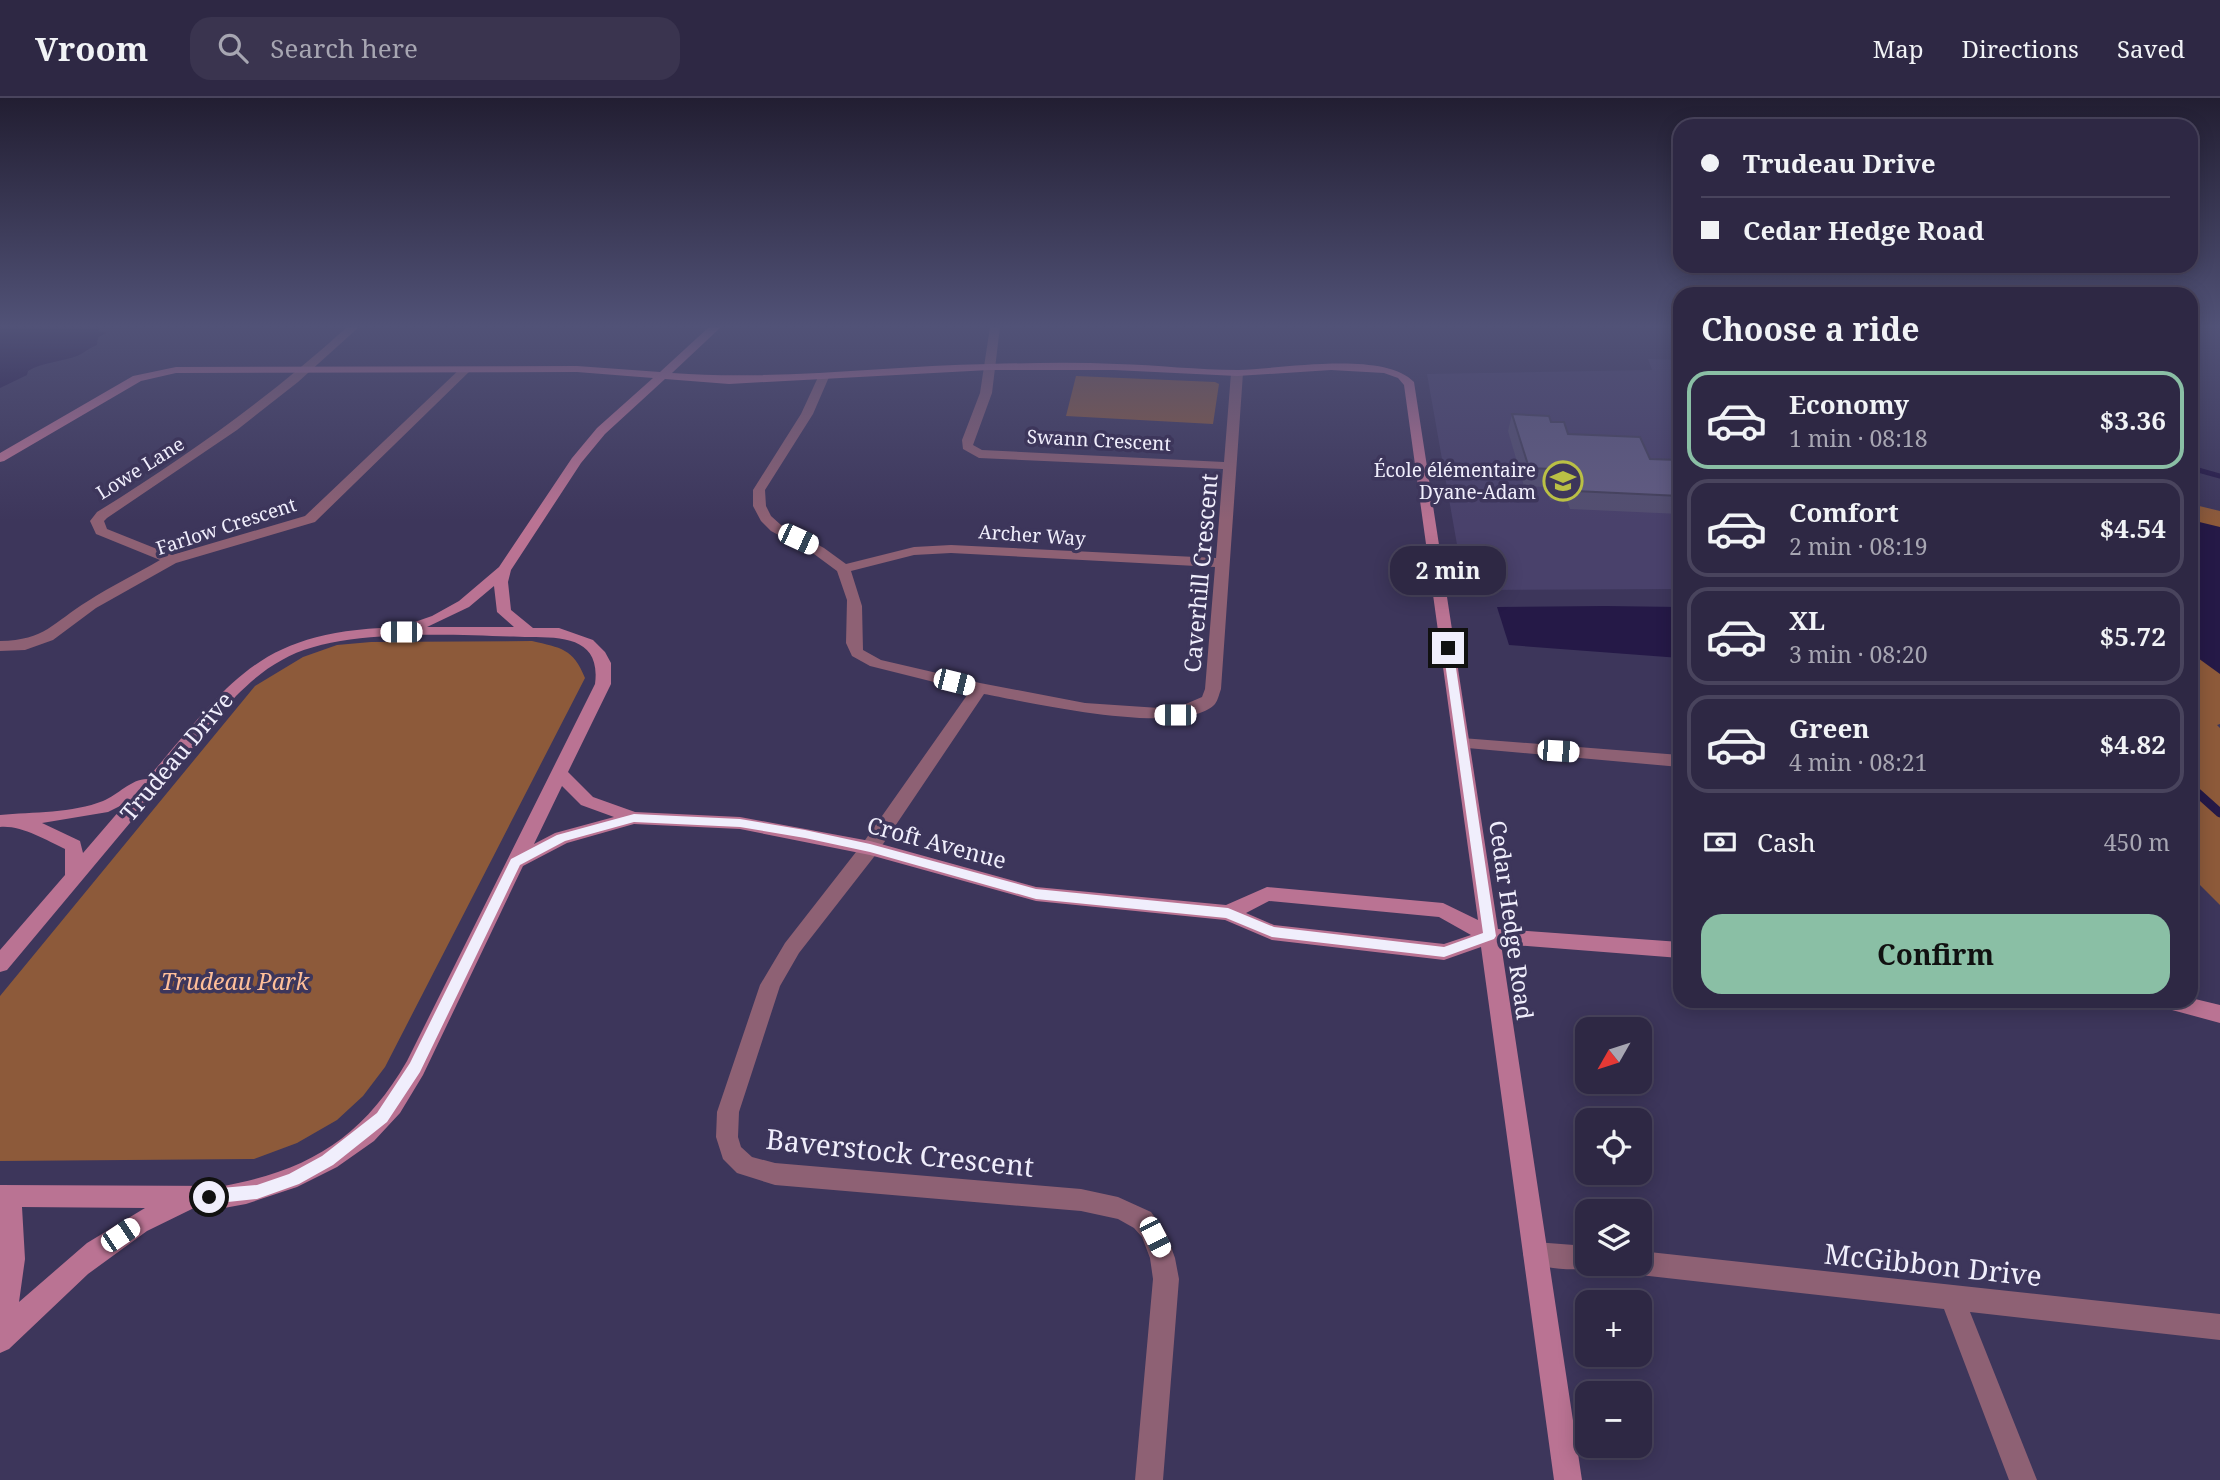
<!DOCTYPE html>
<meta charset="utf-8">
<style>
:root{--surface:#2e2844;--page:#3a344f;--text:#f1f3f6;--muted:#a7a6b2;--line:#49445d;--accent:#8abfa5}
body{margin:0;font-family:"Noto Serif",serif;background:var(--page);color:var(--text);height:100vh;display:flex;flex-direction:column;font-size:26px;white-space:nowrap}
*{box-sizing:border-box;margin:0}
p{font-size:23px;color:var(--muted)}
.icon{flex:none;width:38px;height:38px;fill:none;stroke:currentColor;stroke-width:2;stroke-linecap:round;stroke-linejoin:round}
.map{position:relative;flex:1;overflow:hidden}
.details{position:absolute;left:1673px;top:189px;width:525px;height:721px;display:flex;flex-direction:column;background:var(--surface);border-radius:21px;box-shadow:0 4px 18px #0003,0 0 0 2px var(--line)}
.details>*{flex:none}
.guide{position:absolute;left:1673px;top:21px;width:525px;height:154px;border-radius:21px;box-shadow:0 4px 18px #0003,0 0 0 2px var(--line);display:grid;align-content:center;height:154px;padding:0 28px;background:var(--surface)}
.needle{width:46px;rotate:231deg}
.fabs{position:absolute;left:1575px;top:919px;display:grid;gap:14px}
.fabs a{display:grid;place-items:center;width:77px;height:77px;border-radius:14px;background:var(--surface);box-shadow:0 4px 18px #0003,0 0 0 2px var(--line);font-size:35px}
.end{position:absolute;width:32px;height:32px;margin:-16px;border:9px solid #f0eefc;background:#111;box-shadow:0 0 0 4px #111}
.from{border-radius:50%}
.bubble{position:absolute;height:49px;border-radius:21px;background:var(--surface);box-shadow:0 4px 18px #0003,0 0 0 2px var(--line);font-size:23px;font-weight:700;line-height:49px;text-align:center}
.car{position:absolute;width:21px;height:42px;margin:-21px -10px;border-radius:9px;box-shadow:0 0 5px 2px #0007;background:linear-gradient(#fff 24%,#345 0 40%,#fff 0 76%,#345 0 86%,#fff 0)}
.guide b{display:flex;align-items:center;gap:24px;height:66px;font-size:26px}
.guide b+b{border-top:2px solid var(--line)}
.guide i{width:18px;height:18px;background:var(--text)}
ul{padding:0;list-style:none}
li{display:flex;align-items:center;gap:21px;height:98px;margin:0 14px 10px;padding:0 14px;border:4px solid var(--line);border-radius:21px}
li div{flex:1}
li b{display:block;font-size:26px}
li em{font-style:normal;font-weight:700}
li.selected{border-color:var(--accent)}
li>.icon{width:63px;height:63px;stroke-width:1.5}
h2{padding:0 28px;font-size:32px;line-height:84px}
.pay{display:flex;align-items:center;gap:18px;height:77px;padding:0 28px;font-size:26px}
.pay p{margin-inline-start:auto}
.button{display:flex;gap:14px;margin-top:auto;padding:14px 28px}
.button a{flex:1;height:80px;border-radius:21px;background:var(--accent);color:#111;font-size:28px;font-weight:700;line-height:80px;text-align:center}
header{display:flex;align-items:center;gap:42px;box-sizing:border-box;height:98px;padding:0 35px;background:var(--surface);border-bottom:2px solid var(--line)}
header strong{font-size:33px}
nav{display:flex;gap:38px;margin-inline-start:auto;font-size:24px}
.search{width:490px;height:63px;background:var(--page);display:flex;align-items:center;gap:18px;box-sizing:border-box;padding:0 24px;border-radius:21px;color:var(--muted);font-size:26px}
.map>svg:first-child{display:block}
.built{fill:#49416b}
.green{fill:#8d5a3a}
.water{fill:#251947}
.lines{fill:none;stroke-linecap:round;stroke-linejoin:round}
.stream-far1{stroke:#251947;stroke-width:5}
.stream{stroke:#251947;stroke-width:9}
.street{fill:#8e6174;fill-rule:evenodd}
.secondary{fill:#ba7393;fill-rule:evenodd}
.wall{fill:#534e70}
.building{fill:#615b82;stroke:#44405b;stroke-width:2}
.route{fill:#f0eefc}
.labels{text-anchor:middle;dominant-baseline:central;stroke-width:7;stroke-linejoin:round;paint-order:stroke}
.far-street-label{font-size:19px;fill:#f0eefc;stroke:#3d365b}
.far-poi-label{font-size:19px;fill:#f0eefc;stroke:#3d365b;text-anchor:end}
.street-label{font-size:23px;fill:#f0eefc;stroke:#3d365b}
.park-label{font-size:23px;font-style:italic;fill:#ffbf99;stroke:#3d365b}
.near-street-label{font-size:28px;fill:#f0eefc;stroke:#3d365b}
</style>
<header>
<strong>Vroom</strong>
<div class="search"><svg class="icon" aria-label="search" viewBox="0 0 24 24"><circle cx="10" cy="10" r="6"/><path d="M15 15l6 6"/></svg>Search here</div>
<nav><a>Map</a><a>Directions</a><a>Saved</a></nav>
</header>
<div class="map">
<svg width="2220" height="1382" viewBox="0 0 2220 1382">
<rect width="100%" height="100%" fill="#3d365b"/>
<!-- built -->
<polygon class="built" points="1648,261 1680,262 1680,491 1465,492 1427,276 1652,272"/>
<!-- green -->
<g class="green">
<polygon points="1076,278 1215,284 1219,286 1213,326 1066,318"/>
<polygon points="2191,406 2220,413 2220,626 2217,627 2220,630 2220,807 2191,778"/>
<path d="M532 543C561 550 573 550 585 580L385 969 363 998 337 1022 297 1045 254 1061 0 1063V898L255 588 303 559 337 547 371 544Z"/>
</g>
<!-- water -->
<g class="water">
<path d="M0 229H99V233L107 235 98 239 97 247C89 250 84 255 77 258 61 264 42 264 28 273L27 277 0 290Z"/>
<polygon points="2191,422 2220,429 2220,576 2191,555"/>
<polygon points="1605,508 1680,509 1680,560 1509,547 1497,509"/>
</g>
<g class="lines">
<!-- stream-far1 -->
<polyline class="stream-far1" points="2191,370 2220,378"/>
<!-- stream -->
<polyline class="stream" points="2191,689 2220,715"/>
<!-- street -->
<g class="street">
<path d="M347 229H359L298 284 237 332 107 420 104 423 107 431 172 457 305 418 462 269 472 271 315 424 176 465 96 510 53 542 25 552 0 553V543C46 542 52 525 88 503 111 488 136 476 160 462L96 436 90 423 97 414C186 359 270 299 347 229Z"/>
<path d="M990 229H1000L992 295 973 347 982 352 1224 364 1231 275 1237 272 1243 275 1221 591C1219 596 1218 602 1215 606 1183 640 1028 604 984 596L877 755 799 855 780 888 739 1014 738 1039 741 1049 752 1059 775 1065 1081 1091 1118 1099 1151 1114 1166 1135 1175 1160 1179 1181 1163 1382H1135L1153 1181 1150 1160 1142 1139 1134 1130 1118 1121 1081 1113 775 1087 737 1075 723 1061 716 1039 717 1014 760 887 785 845 863 745 970 593 870 568 852 558 846 545 847 502 837 473 814 456 771 433 761 423 753 408V392L801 316 819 277 829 279 813 316 765 392 766 408 771 418 781 427 824 450 846 466 914 449 951 447 1216 460 1223 371 979 360 963 351 962 342 980 295ZM951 455 1215 469 1205 591 1202 599 1174 611 1085 605 980 585 881 562 863 552 862 508 851 473 914 457Z"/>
<polygon points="1462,640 1680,657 1680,669 1456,649 1454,645"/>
<path d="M1535 1144 1587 1148V1166H1597C1587 1176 1541 1170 1526 1164L1523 1156 1526 1148Z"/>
<polygon points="1640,1153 2220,1216 2220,1242 1970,1214 2037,1382 2009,1382 1944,1211 1640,1177 1631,1173 1628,1166 1640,1166"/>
</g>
<!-- secondary -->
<g class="secondary">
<path d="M709 229H721L672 275C777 283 883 268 989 266 1031 265 1074 264 1117 266 1157 267 1198 272 1238 272 1282 271 1383 252 1414 284L1498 831 1680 844V860L1501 846 1582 1382H1554L1481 849 1444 862 1272 842 1225 822 1036 803 870 757 740 731 634 726 567 745 523 768 423 977 400 1015 374 1043 337 1069 297 1089 246 1106 224 1110H194L147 1133 88 1176 9 1251 0 1255V1087L224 1088C310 1072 363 1039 407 963L595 586C601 541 565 539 530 539 462 538 341 528 282 562 265 571 250 584 236 598L7 872 0 874V852L65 777V751C46 742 21 727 0 729V717C33 714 73 715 103 703 118 697 131 681 147 681 235 578 260 531 407 529L409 526 432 518 459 503 499 469 572 360 597 330 653 280 577 274 176 275 141 283 4 363 0 364V355L133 278 176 269 577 268 660 274ZM989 272H1114L1237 278 1331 272 1384 275 1398 280 1404 287 1478 822 1443 805 1267 789 1226 807 1036 789 870 743 740 719 635 714 593 699 568 674 611 586V565L605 554 593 542 559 530H533L511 512 508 484 511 472 581 365 605 336 665 281 729 286ZM494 488 497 514 514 529H427L469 509ZM562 688 581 707 614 719 555 735 534 746ZM126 705 83 755 80 743 42 725 108 714ZM1269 803 1439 819 1471 837 1444 846 1274 827 1246 815ZM22 1109 145 1110 87 1145 19 1204 25 1161Z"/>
<polygon points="2191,900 2220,907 2220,925 2161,909 2158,903 2191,903"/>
</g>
</g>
<!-- wall -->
<polygon class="wall" points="1512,316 1551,324 1568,336 1650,361 1680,362 1680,416 1570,411 1567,403 1550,402 1546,389 1524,388 1508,333"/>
<!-- building -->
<polygon class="building" points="1512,316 1549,318 1551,324 1564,324 1568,336 1640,339 1650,361 1680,362 1680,398 1575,393 1573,385 1555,385 1551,371 1529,370"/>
<!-- sky -->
<linearGradient id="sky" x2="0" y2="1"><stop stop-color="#221e32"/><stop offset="0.54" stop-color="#515277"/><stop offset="1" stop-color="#515277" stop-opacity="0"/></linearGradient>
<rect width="2220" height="423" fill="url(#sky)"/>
<!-- route -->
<polygon class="route" points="1448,547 1453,550 1496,838 1494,841 1444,859 1272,839 1226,820 1036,801 870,754 805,740 740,729 634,724 565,743 520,767 420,974 387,1024 333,1067 299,1086 257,1101 209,1106 203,1104 201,1099 203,1094 209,1091 257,1087 289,1076 322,1058 377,1015 410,965 511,761 557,737 634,716 740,721 805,732 870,746 1036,791 1228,810 1274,829 1444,849 1483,835 1443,550"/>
<!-- icons -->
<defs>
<g id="school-ring" transform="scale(2.0125)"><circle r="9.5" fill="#3d365b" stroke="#bac045" stroke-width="1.5"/><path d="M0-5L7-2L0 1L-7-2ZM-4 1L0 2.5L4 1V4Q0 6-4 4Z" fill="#bac045"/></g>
</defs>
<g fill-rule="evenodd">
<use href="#school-ring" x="1563" y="383"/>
</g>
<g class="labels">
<!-- far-street labels -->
<g class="far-street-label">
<text transform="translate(1099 342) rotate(3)">Swann Crescent</text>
<text transform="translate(140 370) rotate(-32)">Lowe Lane</text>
<text transform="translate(226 428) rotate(-18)">Farlow Crescent</text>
<text transform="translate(1032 437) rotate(4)">Archer Way</text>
</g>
<!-- far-poi labels -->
<g class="far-poi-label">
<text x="1536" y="372">École élémentaire<tspan x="1536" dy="22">Dyane-Adam</tspan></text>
</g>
<!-- street labels -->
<g class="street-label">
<text transform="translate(1200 475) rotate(-85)">Caverhill Crescent</text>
<text transform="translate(176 658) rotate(-50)">Trudeau Drive</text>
<text transform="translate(937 744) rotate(15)">Croft Avenue</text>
<text transform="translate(1512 822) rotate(82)">Cedar Hedge Road</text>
</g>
<!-- park labels -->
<g class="park-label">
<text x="235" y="883">Trudeau Park</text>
</g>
<!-- near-street labels -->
<g class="near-street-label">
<text transform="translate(900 1054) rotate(6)">Baverstock Crescent</text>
<text transform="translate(1933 1166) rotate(6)">McGibbon Drive</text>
</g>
</g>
</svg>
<div class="fabs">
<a><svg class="needle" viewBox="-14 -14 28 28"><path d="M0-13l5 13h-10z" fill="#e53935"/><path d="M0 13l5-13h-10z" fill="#a7a6b2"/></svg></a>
<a><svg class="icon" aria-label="locate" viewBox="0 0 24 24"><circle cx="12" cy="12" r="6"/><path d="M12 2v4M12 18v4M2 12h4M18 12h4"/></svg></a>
<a><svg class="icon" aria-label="layers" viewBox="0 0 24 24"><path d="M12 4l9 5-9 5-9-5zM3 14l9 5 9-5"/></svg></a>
<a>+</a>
<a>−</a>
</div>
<i class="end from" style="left:209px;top:1099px"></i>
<i class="end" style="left:1448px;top:550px"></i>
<div class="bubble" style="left:1390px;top:448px;width:116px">2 min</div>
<i class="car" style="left:798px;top:441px;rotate:115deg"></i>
<i class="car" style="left:401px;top:534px;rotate:270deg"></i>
<i class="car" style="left:954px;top:584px;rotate:104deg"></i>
<i class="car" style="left:1175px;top:617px;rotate:270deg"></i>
<i class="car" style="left:1558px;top:653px;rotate:94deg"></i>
<i class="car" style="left:120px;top:1137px;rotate:56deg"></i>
<i class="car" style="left:1155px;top:1139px;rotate:153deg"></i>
<div class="guide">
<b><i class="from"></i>Trudeau Drive</b>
<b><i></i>Cedar Hedge Road</b>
</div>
<section class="details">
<h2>Choose a ride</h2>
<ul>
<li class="selected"><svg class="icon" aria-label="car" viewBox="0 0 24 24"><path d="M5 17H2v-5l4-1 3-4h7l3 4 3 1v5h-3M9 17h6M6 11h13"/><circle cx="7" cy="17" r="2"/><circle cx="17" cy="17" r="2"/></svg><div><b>Economy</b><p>1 min · 08:18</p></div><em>$3.36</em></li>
<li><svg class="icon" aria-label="car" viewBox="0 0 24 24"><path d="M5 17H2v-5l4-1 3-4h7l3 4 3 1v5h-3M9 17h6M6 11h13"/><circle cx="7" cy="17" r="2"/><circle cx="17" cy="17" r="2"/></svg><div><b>Comfort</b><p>2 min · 08:19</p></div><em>$4.54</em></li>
<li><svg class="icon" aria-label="car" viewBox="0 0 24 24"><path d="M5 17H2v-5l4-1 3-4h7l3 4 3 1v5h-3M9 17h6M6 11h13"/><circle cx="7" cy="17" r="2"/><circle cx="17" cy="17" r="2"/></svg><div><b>XL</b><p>3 min · 08:20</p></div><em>$5.72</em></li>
<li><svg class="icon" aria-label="car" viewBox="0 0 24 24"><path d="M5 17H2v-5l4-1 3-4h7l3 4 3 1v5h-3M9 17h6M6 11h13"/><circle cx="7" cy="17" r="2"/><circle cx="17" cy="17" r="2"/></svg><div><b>Green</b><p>4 min · 08:21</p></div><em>$4.82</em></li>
</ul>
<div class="pay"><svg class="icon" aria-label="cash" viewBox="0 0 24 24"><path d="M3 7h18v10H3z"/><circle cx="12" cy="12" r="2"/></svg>Cash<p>450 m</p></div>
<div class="button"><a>Confirm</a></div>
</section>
</div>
